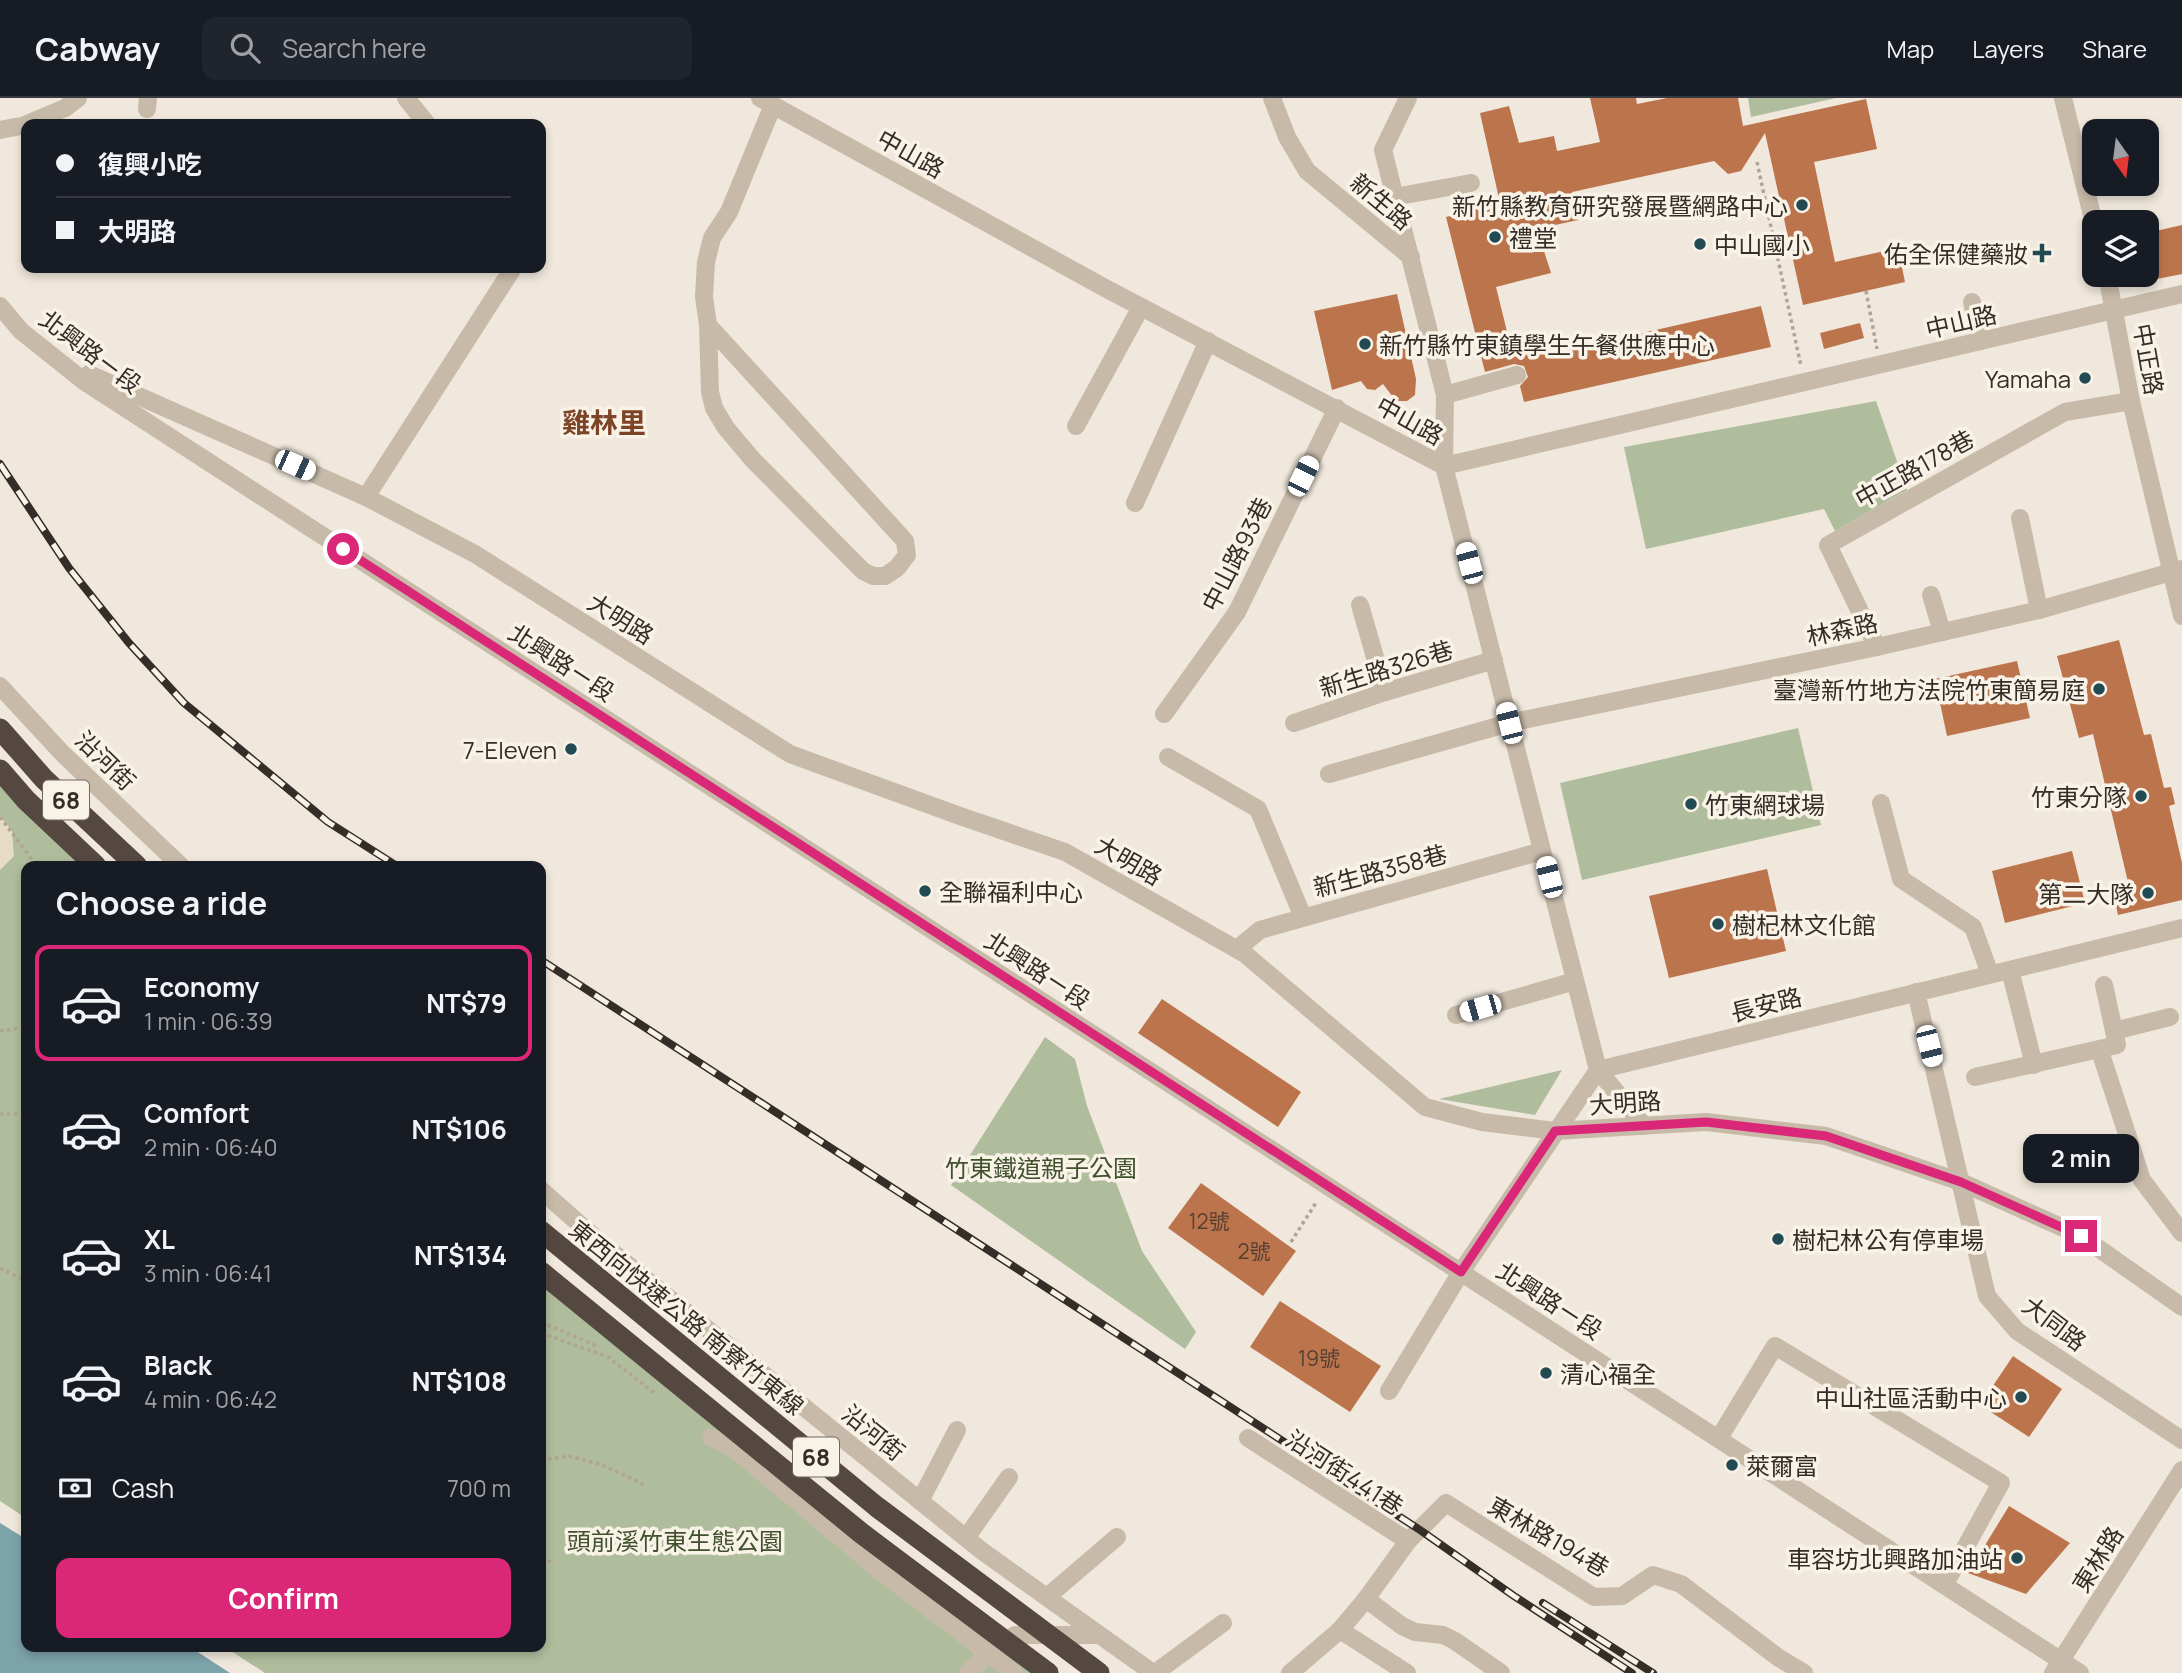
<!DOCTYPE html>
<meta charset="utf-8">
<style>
:root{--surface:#171b24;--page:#20242c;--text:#f1f3f6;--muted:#9ea1a6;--line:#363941;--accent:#db2777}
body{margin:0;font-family:Manrope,"Noto Sans TC",sans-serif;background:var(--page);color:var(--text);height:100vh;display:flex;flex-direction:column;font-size:26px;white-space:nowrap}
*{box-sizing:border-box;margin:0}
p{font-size:23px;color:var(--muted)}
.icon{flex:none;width:38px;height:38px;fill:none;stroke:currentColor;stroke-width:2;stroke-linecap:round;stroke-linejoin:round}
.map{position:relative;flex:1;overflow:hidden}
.side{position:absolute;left:21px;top:763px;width:525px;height:791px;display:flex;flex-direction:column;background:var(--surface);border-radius:14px;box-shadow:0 4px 10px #0003}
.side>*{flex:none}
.hud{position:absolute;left:21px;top:21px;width:525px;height:154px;border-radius:14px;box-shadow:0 4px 10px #0003;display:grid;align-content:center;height:154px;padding:0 35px;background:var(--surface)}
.needle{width:46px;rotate:166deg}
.buttons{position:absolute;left:2082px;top:21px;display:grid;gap:14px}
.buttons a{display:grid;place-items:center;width:77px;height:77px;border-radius:14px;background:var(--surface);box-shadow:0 4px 10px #0003;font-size:35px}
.end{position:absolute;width:32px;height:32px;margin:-16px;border:9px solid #db2777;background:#fff;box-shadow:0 0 0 4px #fff}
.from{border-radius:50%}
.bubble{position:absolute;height:49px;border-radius:14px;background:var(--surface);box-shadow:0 4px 10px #0003;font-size:23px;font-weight:700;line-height:49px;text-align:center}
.car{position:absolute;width:21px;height:42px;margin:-21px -10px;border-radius:9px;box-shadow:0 0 5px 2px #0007;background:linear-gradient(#fff 24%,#345 0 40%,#fff 0 76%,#345 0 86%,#fff 0)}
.hud b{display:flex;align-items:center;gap:24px;height:66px;font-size:26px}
.hud b+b{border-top:2px solid var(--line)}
.hud i{width:18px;height:18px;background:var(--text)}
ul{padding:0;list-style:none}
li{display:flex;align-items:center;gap:21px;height:116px;margin:0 14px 10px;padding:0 21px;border:4px solid transparent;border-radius:14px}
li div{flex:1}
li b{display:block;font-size:26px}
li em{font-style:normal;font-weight:700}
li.active{border-color:var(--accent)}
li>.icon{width:63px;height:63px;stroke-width:1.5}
h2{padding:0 35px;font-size:32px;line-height:84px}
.pay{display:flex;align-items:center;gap:18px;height:77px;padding:0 35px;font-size:26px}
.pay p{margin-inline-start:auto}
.action{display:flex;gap:14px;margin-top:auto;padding:14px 35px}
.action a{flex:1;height:80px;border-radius:14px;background:var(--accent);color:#fff;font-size:28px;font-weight:700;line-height:80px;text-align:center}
header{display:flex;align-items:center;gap:42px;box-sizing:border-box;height:98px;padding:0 35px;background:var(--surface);border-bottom:2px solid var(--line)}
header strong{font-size:33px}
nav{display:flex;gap:38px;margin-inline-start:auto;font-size:24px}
.search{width:490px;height:63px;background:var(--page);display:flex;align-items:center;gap:18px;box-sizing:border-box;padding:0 24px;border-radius:14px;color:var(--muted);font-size:26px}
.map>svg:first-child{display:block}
.green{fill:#afbd9d}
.plaza{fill:#e6dbc4}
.water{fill:#7da3aa}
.building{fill:#bc744d}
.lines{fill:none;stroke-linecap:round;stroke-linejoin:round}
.path{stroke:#b2a493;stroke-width:3.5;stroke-dasharray:3.5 3.5;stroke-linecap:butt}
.minor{stroke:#c7baa9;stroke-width:18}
.highway{stroke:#554840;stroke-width:21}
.rail-casing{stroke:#342d28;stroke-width:8}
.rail{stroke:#f8f2e7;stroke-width:5;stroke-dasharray:16;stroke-linecap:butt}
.highway-bridge{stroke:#554840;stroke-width:21}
.route{stroke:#db2777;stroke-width:9}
.poi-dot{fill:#214a52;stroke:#f8f2e7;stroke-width:2.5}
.labels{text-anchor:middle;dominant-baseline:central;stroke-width:7;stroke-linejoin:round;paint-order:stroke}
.number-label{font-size:21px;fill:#563f31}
.shield{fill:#f8f2e7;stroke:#6f6861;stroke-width:2}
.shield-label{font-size:23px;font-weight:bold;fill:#342d28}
.street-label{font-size:24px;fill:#342d28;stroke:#f8f2e7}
.poi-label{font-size:24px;fill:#342d28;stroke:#f8f2e7;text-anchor:end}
.park-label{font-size:24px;fill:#40512e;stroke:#f8f2e7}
.quarter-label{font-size:28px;font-weight:bold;fill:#7d4527;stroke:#f8f2e7}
</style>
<header>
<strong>Cabway</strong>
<div class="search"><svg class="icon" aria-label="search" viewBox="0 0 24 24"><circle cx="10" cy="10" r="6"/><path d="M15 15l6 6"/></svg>Search here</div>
<nav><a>Map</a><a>Layers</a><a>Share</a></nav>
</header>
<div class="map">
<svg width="2182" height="1575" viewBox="0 0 2182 1575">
<rect width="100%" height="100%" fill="#f0e8dc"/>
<!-- green -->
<g class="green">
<polygon points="1748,0 1836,0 1751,19"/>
<polygon points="1876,303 1907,392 1835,433 1824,411 1646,451 1624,349"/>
<polygon points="1798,630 1821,727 1582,782 1560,685"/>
<polygon points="0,675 81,768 26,768 26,1420 0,1403"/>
<polygon points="1045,939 1075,961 1087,1008 1142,1153 1196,1234 1185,1251 951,1087"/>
<polygon points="1562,972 1535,1017 1439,1001"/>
<polygon points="541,1166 1003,1534 1059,1575 265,1575 225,1549 541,1549"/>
</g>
<!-- plaza -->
<polygon class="plaza" points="0,718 12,733 14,758 0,772"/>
<!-- water -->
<polygon class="water" points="0,1425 26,1441 26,1549 190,1549 230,1575 0,1575"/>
<!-- building -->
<g class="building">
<polygon points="1590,0 1636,0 1637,6 1667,0 1738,0 1743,28 1866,1 1877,51 1814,64 1835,164 1898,150 1905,184 1803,207 1765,35 1741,73 1728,76 1714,63 1572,94 1578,122 1537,131 1551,175 1496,189 1515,266 1512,253 1556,243 1559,254 1761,208 1771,249 1524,304 1520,288 1528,279 1524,268 1514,266 1485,274 1446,119 1500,105 1480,15 1509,8 1519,45 1554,38 1557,53 1600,44"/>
<polygon points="2182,127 2182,176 2147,183 2147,135"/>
<polygon points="1397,196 1416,281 1415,297 1407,303 1396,303 1383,286 1375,292 1367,291 1361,283 1332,292 1314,213"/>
<polygon points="1860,225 1864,240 1824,251 1820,235"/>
<polygon points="2119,542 2144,637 2151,636 2164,690 2171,689 2175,706 2169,708 2182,765 2182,802 2118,817 2112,788 2128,784 2093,636 2079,640 2057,558"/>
<polygon points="2017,563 2030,620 1947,638 1935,581"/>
<polygon points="2072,753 2085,805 2005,825 1992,773"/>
<polygon points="1767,771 1786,853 1669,880 1649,798"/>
<polygon points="1162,901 1301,994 1278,1029 1138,935"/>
<polygon points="1201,1085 1296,1153 1263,1198 1168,1130"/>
<polygon points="1280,1203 1381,1268 1350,1314 1250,1249"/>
<polygon points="2013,1258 2062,1291 2029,1339 1980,1307"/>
<polygon points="2009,1408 2070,1445 2026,1496 1968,1475"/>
</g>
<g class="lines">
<!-- path -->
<g class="path">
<polyline points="1757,64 1801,268"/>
<polyline points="1866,193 1877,251"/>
<polyline points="0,719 37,768"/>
<polyline points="0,933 26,929"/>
<polyline points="0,1016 26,1016"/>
<polyline points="1291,1144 1317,1103"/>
<polyline points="0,1170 26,1183"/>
<polyline points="541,1224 599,1249"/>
<polyline points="541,1235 608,1259 657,1297"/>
<polyline points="541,1362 570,1358 605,1368 645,1387"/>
<polyline points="541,1461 552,1464"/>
</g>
<!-- minor -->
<g class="minor">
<polyline points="406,0 427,26"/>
<polyline points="760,0 1105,190 1444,368 2182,196"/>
<polyline points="1272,0 1287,39 1307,73 1411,159"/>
<polyline points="1408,0 1383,52 1445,297 1444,368 1598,972 1644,1028"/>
<polyline points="2063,0 2095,129"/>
<polyline points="147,11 148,0"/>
<polyline points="27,26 65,10 78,0"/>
<polyline points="0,32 26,27"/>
<polyline points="1394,99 1471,85"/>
<polyline points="2107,177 2131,303 2182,518"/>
<polyline points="1972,204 1980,243"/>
<polyline points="0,208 21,233 85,284 2080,1575"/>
<polyline points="708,227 905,443 907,457 897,470 885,478 873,478 863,473 753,362 726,330 714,310 710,294 708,227 704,199 706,164 712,140 729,114 773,7"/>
<polyline points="89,276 366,399 475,456 790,656 960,718 1065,754 1245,856 1425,1009 1482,1024 1555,1033 1706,1024 1826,1038 1961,1084 2081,1138 2182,1209"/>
<polyline points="1445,297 1517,277"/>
<polyline points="1076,328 1141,209"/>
<polyline points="366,399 513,170"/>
<polyline points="1135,405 1208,243"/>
<polyline points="2020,420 2039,512"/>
<polyline points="1931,497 1942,534"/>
<polyline points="1360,507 1385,594"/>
<polyline points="1877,549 1828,447 2065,314 2131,303"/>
<polyline points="0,588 63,656 181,768"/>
<polyline points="1164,616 1237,514 1337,310"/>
<polyline points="1294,625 1385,594 1494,562"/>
<polyline points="1168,659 1258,711 1303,819"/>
<polyline points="1329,676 1509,625 1877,549 2039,512 2182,471"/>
<polyline points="1881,705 1901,781 1973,829 1990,876"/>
<polyline points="1237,851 1260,832 1542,753"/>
<polyline points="2010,872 2034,967"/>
<polyline points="1916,894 1987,1198 2017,1233 2182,1342"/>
<polyline points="1456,917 1575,883"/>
<polyline points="2114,933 2170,919"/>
<polyline points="2100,953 2142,1082 2182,1135"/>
<polyline points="1975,979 2117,947 2104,887"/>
<polyline points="541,1092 601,1145 982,1453 1153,1575"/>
<polyline points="1389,1293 1461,1174 1598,972 2182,830"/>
<polyline points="711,1339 734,1351 879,1472 1014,1575"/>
<polyline points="1248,1340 1408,1443"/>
<polyline points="1719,1340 1775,1248 2001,1385 1945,1486"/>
<polyline points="920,1403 957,1332"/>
<polyline points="966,1440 1009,1379"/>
<polyline points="1047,1499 1117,1439"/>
<polyline points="1366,1501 1402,1528 1415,1534 1443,1537 1455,1543 1501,1575"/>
<polyline points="1340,1532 1407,1575"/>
<polyline points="968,1575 989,1555 1015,1537 1099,1537"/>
<polyline points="1155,1575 1223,1525"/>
<polyline points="1290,1575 1340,1532 1366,1501 1408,1443 1446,1405 1594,1499 1622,1498 1653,1477 1681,1486 1779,1560 1804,1575"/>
<polyline points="2053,1575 2182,1372"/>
</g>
<!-- highway -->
<g class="highway">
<polyline points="0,631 44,681 137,768"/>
<polyline points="0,672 26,702 96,768"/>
</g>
<!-- rail casing -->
<g class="rail-casing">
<g id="rail">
<polyline points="0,366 69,470 129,545 184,605 328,724 397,768"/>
<polyline points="541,862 1420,1432 1514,1498 1632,1575"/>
<polyline points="1543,1505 1653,1575"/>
</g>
</g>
<!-- rail -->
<use href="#rail" class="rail"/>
<!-- highway-bridge -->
<g class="highway-bridge">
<polyline points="541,1133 877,1409 1099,1575"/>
<polyline points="541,1174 861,1435 1048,1575"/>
</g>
</g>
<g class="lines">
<!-- route -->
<polyline class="route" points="343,451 1461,1174 1555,1033 1706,1024 1826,1038 1961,1084 2081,1138"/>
</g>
<!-- markers -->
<g class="poi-dot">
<circle cx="1802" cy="107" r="7"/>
<circle cx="1495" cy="139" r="7"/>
<circle cx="1700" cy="146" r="7"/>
<path d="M2038.5 144.5h7v7h7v7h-7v7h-7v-7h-7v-7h7z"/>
<circle cx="1365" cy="246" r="7"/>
<circle cx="2085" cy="280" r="7"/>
<circle cx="2099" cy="591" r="7"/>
<circle cx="571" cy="651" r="7"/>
<circle cx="2141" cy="698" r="7"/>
<circle cx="1691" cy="706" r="7"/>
<circle cx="925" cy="793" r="7"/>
<circle cx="2148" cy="795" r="7"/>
<circle cx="1718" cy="826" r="7"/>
<circle cx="1778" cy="1141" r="7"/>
<circle cx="1546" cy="1275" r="7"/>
<circle cx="2021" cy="1299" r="7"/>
<circle cx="1732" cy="1367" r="7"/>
<circle cx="2017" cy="1460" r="7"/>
</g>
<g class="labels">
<!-- number labels -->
<g class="number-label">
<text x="1209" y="1123">12號</text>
<text x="1254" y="1153">2號</text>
<text x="1319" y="1260">19號</text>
</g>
<!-- shield labels -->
<g class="shield">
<rect x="43" y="682.5" width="46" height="39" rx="5"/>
<rect x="793" y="1339.5" width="46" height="39" rx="5"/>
</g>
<g class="shield-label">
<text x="66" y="702">68</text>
<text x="816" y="1359">68</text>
</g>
<!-- street labels -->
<g class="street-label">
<text transform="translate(911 55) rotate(29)">中山路</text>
<text transform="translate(1382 103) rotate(40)">新生路</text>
<text transform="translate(1961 223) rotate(-13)">中山路</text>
<text transform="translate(91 253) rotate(37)">北興路ㄧ段</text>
<text transform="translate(2149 261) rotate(80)">中正路</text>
<text transform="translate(1410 322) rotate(29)">中山路</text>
<text transform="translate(1914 370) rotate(-29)">中正路178巷</text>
<text transform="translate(1236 456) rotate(-63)">中山路93巷</text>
<text transform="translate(621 520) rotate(32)">大明路</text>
<text transform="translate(1842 531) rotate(-12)">林森路</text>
<text transform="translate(562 564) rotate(33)">北興路ㄧ段</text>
<text transform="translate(1386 570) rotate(-17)">新生路326巷</text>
<text transform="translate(106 662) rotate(44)">沿河街</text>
<text transform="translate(1129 762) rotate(30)">大明路</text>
<text transform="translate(1380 772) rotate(-15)">新生路358巷</text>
<text transform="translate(1038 872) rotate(33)">北興路ㄧ段</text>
<text transform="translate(1766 906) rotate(-14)">長安路</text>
<text transform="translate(1625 1004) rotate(-4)">大明路</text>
<text transform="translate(1550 1202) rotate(33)">北興路ㄧ段</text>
<text transform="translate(687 1219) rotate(39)">東西向快速公路 南寮竹東線</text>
<text transform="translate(2055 1225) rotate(37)">大同路</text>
<text transform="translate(874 1334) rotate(39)">沿河街</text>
<text transform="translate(1345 1374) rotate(33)">沿河街441巷</text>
<text transform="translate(1549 1438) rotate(30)">東林路194巷</text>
<text transform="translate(2097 1461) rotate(-58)">東林路</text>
</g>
<!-- poi labels -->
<g class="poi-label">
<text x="1788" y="107">新竹縣教育研究發展暨網路中心</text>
<text x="1509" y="139" text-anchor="start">禮堂</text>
<text x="1714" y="146" text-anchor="start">中山國小</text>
<text x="2028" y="155">佑全保健藥妝</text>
<text x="1379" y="246" text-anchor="start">新竹縣竹東鎮學生午餐供應中心</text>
<text x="2071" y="280">Yamaha</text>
<text x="2085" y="591">臺灣新竹地方法院竹東簡易庭</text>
<text x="557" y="651">7-Eleven</text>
<text x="2127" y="698">竹東分隊</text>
<text x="1705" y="706" text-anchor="start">竹東網球場</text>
<text x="939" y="793" text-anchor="start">全聯福利中心</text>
<text x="2134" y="795">第二大隊</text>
<text x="1732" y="826" text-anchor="start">樹杞林文化館</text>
<text x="1792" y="1141" text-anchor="start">樹杞林公有停車場</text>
<text x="1560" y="1275" text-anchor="start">清心福全</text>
<text x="2007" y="1299">中山社區活動中心</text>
<text x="1746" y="1367" text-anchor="start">萊爾富</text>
<text x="2003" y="1460">車容坊北興路加油站</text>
</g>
<!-- park labels -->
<g class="park-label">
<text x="1041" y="1069">竹東鐵道親子公園</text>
<text x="675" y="1442">頭前溪竹東生態公園</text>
</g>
<!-- quarter labels -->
<g class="quarter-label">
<text x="604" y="324">雞林里</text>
</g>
</g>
</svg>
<div class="buttons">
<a><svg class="needle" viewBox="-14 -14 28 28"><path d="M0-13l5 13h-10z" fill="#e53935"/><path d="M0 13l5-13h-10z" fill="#9ea1a6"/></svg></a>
<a><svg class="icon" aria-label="layers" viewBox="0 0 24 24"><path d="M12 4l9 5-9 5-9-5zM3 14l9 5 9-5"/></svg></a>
</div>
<i class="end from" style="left:343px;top:451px"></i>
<i class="end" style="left:2081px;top:1138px"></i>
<div class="bubble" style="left:2023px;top:1036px;width:116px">2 min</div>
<i class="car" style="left:295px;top:367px;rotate:114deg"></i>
<i class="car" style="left:1303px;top:378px;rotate:26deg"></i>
<i class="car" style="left:1469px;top:465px;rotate:345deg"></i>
<i class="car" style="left:1509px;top:625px;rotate:346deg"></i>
<i class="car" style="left:1549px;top:779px;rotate:346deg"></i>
<i class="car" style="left:1480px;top:910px;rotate:254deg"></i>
<i class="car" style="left:1929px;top:948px;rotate:166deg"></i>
<div class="hud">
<b><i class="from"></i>復興小吃</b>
<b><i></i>大明路</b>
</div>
<section class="side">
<h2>Choose a ride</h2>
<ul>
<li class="active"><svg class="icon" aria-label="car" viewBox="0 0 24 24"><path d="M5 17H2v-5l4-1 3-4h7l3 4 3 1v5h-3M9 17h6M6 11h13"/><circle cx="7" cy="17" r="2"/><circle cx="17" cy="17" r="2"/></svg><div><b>Economy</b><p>1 min · 06:39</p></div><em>NT$79</em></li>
<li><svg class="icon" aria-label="car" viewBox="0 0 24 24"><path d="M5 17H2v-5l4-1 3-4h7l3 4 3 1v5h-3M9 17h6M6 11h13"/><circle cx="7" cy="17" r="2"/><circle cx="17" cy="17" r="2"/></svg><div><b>Comfort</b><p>2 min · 06:40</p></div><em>NT$106</em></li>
<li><svg class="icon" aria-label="car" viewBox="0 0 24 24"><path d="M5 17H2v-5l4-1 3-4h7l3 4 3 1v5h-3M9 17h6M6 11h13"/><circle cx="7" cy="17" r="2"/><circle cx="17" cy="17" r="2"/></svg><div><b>XL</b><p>3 min · 06:41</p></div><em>NT$134</em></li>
<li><svg class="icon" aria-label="car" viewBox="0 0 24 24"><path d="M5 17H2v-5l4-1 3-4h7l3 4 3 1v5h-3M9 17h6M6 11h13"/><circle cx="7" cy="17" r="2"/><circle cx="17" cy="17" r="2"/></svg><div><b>Black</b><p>4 min · 06:42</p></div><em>NT$108</em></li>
</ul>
<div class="pay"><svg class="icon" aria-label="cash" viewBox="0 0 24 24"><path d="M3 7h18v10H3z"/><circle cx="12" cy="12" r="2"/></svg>Cash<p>700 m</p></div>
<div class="action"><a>Confirm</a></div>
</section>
</div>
